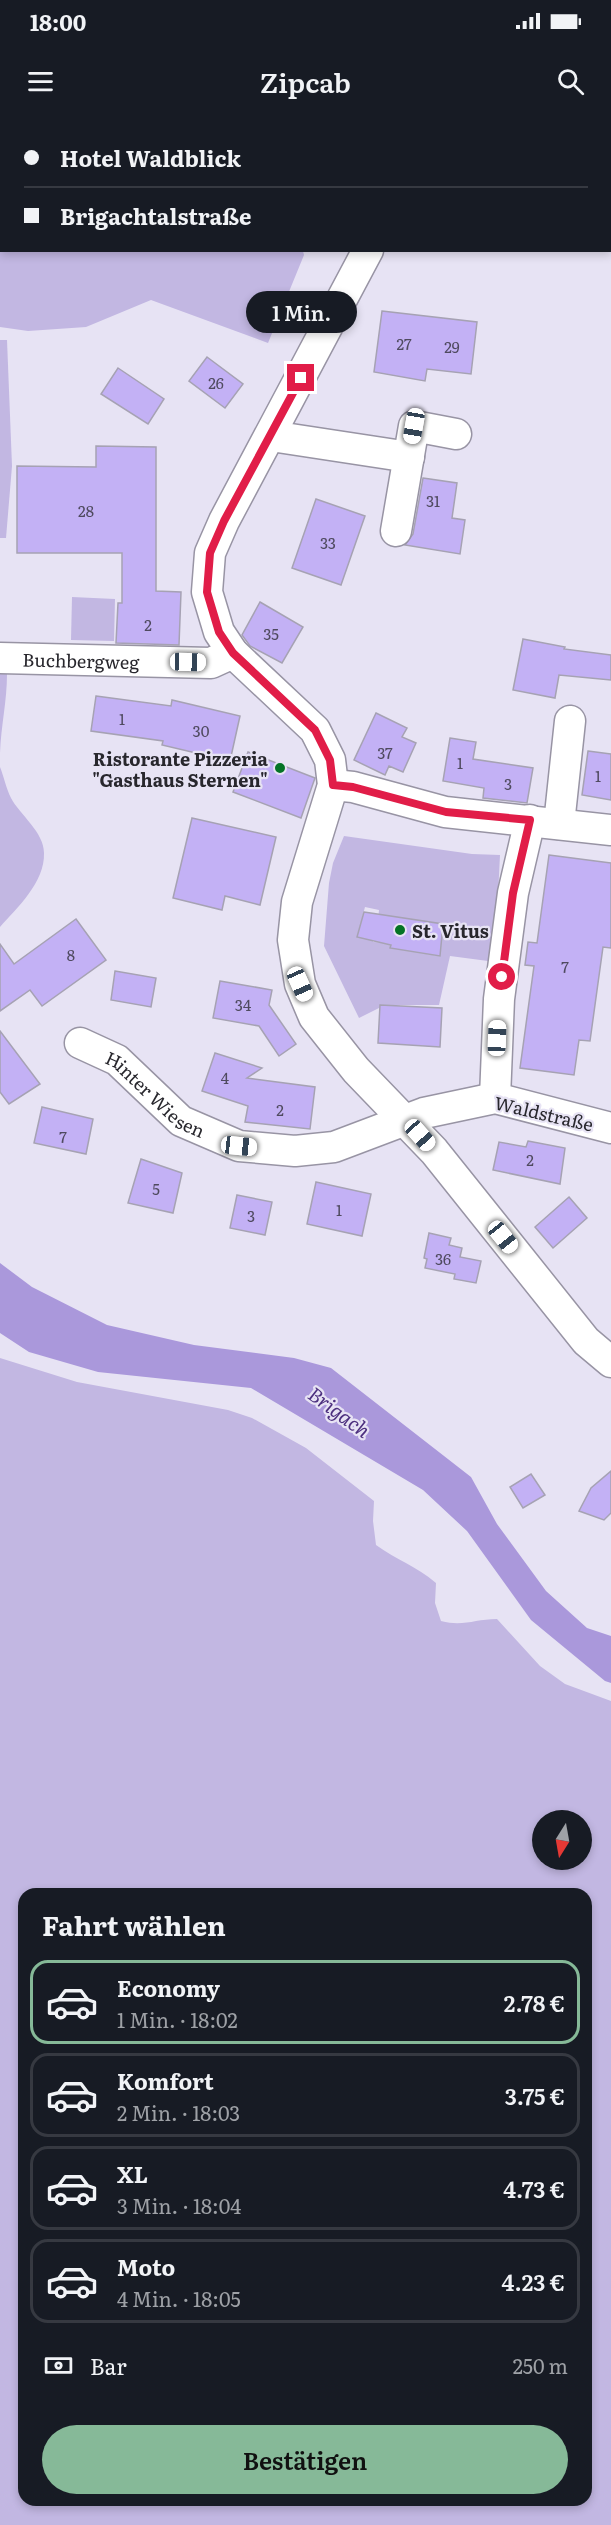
<!DOCTYPE html>
<html lang="de">
<meta charset="utf-8">
<style>
:root{--surface:#171b24;--page:#242831;--text:#f1f3f6;--muted:#9ea1a6;--line:#363941;--accent:#86b998}
body{margin:0;font-family:Literata,serif;background:var(--page);color:var(--text);height:100vh;display:flex;flex-direction:column;font-size:22px;white-space:nowrap}
*{box-sizing:border-box;margin:0}
p{font-size:20px;color:var(--muted)}
.icon{flex:none;width:33px;height:33px;fill:none;stroke:currentColor;stroke-width:2;stroke-linecap:round;stroke-linejoin:round}
.map{position:relative;flex:1;overflow:hidden}
.side{position:absolute;left:18px;top:1768px;width:574px;height:618px;display:flex;flex-direction:column;background:var(--surface);border-radius:18px;box-shadow:0 3px 9px #0003}
.side>*{flex:none}
.guide{position:absolute;left:0px;top:0px;width:612px;height:132px;box-shadow:0 3px 9px #0003;display:grid;align-content:center;height:132px;padding:0 24px;background:var(--surface)}
.needle{width:39px;rotate:191deg}
.fabs{position:absolute;left:532px;top:1690px;display:grid;gap:12px}
.fabs a{display:grid;place-items:center;width:60px;height:60px;border-radius:50%;background:var(--surface);box-shadow:0 3px 9px #0003;font-size:30px}
.end{position:absolute;width:27px;height:27px;margin:-14px;border:8px solid #e11d48;background:#fff;box-shadow:0 0 0 3px #fff}
.from{border-radius:50%}
.bubble{position:absolute;height:42px;border-radius:21px;background:var(--surface);box-shadow:0 3px 9px #0003;font-size:20px;font-weight:600;line-height:42px;text-align:center}
.car{position:absolute;width:18px;height:36px;margin:-18px -9px;border-radius:8px;box-shadow:0 0 4px 2px #0007;background:linear-gradient(#fff 24%,#345 0 40%,#fff 0 76%,#345 0 86%,#fff 0)}
.guide b{display:flex;align-items:center;gap:21px;height:57px;font-size:22px}
.guide b+b{border-top:2px solid var(--line)}
.guide i{width:15px;height:15px;background:var(--text)}
ul{padding:0;list-style:none}
li{display:flex;align-items:center;gap:18px;height:84px;margin:0 12px 9px;padding:0 12px;border:3px solid var(--line);border-radius:18px}
li div{flex:1}
li b{display:block;font-size:22px}
li em{font-style:normal;font-weight:600}
li.on{border-color:var(--accent)}
li>.icon{width:54px;height:54px;stroke-width:1.5}
h2{padding:0 24px;font-size:27px;line-height:72px}
.pay{display:flex;align-items:center;gap:15px;height:66px;padding:0 24px;font-size:22px}
.pay p{margin-inline-start:auto}
.action{display:flex;gap:12px;margin-top:auto;padding:12px 24px}
.action a{flex:1;height:69px;border-radius:36px;background:var(--accent);color:#111;font-size:24px;font-weight:600;line-height:69px;text-align:center}
.status{display:flex;justify-content:space-between;align-items:center;height:42px;padding:0 30px;background:var(--surface);direction:ltr}
.status svg{height:16px;fill:currentColor}
header{display:flex;justify-content:space-between;align-items:center;height:78px;padding:0 24px;background:var(--surface);font-size:27px;font-weight:600}
.map>svg:first-child{display:block}
.green{fill:#c2b7e2;fill-rule:evenodd}
.water{fill:#aa98db}
.building{fill:#c3b1f5;stroke:#a6a2b3;stroke-width:1.5}
.lines{fill:none;stroke-linecap:round;stroke-linejoin:round}
.minor-casing{stroke:#9894a4;stroke-width:33}
.minor{stroke:#fff;stroke-width:30}
.route{stroke:#e11d48;stroke-width:8}
.poi-dot{fill:#047326;stroke:#e7e3f4;stroke-width:2}
.labels{text-anchor:middle;dominant-baseline:central;stroke-width:4.5;stroke-linejoin:round;paint-order:stroke}
.number-label{font-size:15px;fill:#4f4a5f}
.street-label{font-size:18px;fill:#28272d;stroke:#e7e3f4}
.poi-label{font-size:18px;font-weight:bold;fill:#28272d;stroke:#e7e3f4;text-anchor:end}
.water-label{font-size:20px;font-style:italic;fill:#4d307f;stroke:#e7e3f4}
</style>
<div class="status"><b>18:00</b><svg viewBox="0 0 49 12"><path d="M0 12V9h3v3zM5 12V6h3v6zM10 12V3h3v9zM15 12V0h3v12zM26 1h20v11H26zM47 4h2v5h-2z"/></svg></div>
<header><svg class="icon" aria-label="menu" viewBox="0 0 24 24"><path d="M4 6h16M4 12h16M4 18h16"/></svg>Zipcab<svg class="icon" aria-label="search" viewBox="0 0 24 24"><circle cx="10" cy="10" r="6"/><path d="M15 15l6 6"/></svg></header>
<div class="map">
<svg width="611" height="2405" viewBox="0 0 611 2405">
<rect width="100%" height="100%" fill="#e7e3f4"/>
<!-- green -->
<g class="green">
<polygon points="0,0 257,0 2,2 2,130 303,131 304,135 268,223 151,180 86,207 28,211 0,207"/>
<polygon points="0,220 7,220 12,346 6,418 0,418"/>
<polygon points="72,477 115,479 114,521 71,520"/>
<path d="M0 548 7 554C7 581 1 606 0 633Z"/>
<path d="M0 647C4 657 6 668 11 678 20 695 44 712 44 733 45 762 17 788 0 807Z"/>
<path d="M344 716 472 734 500 735 497 795 488 841 450 836 439 885H385L359 898 324 826 329 763 333 743ZM365 787 379 790 378 800 396 797 443 804 439 836 391 828V823L373 822V818L357 817Z"/>
<path d="M0 1238 77 1262 228 1290 252 1298 306 1328 374 1381 373 1401 376 1425C397 1440 416 1446 436 1463L435 1483 441 1501C463 1507 475 1499 497 1499L540 1546 565 1564 611 1581V2405H0ZM543 1701H582V1740H543ZM24 1774H586V2380H24Z"/>
</g>
<!-- water -->
<polygon class="water" points="0,1143 32,1167 107,1205 194,1225 294,1238 331,1248 471,1357 497,1404 546,1471 587,1508 611,1516 611,1563 605,1561 531,1500 467,1411 423,1370 251,1268 98,1252 29,1232 0,1213"/>
<!-- building -->
<g class="building">
<polygon points="382,191 477,202 471,254 427,249 425,261 374,252"/>
<polygon points="207,237 243,264 225,288 189,261"/>
<polygon points="118,248 164,279 148,304 101,274"/>
<polygon points="96,326 156,327 156,471 181,472 179,525 116,523 118,483 122,483 122,433 17,433 17,346 96,347"/>
<polygon points="423,358 457,363 452,398 465,400 460,434 405,425 413,414"/>
<polygon points="316,379 365,396 341,465 292,448"/>
<polygon points="260,482 303,507 282,543 250,526 242,515"/>
<polygon points="523,519 565,527 564,529 611,535 611,560 559,555 555,578 513,570"/>
<polygon points="96,576 171,586 172,580 240,596 230,641 162,625 163,621 91,611"/>
<polygon points="376,593 407,608 402,617 416,623 403,652 389,646 385,655 354,640"/>
<polygon points="450,618 476,622 473,639 533,648 527,683 483,678 484,668 443,661"/>
<polygon points="588,631 611,634 611,680 582,675"/>
<polygon points="248,632 315,658 301,698 233,672"/>
<polygon points="192,698 276,717 260,785 225,776 222,790 173,778"/>
<polygon points="549,735 611,743 611,828 603,827 590,921 579,920 574,955 520,948 534,846 525,845 528,822 537,823"/>
<polygon points="364,792 443,804 440,836 390,828 391,825 357,817"/>
<polygon points="76,799 106,840 42,886 30,870 0,891 0,824 14,844"/>
<polygon points="115,851 156,858 151,887 111,880"/>
<polygon points="220,861 272,870 269,885 296,924 279,936 259,906 213,898"/>
<polygon points="380,885 442,888 440,927 378,923"/>
<polygon points="0,911 40,964 9,984 0,972"/>
<polygon points="215,933 262,948 247,958 315,967 310,1009 245,1002 248,986 202,971"/>
<polygon points="42,987 93,999 86,1034 34,1023"/>
<polygon points="528,1021 565,1028 560,1064 493,1050 499,1022 526,1027"/>
<polygon points="141,1039 182,1053 173,1093 128,1083"/>
<polygon points="316,1062 371,1074 362,1116 307,1104"/>
<polygon points="237,1075 272,1082 265,1115 230,1108"/>
<polygon points="569,1077 587,1098 553,1128 535,1107"/>
<polygon points="429,1113 451,1118 449,1125 462,1128 460,1137 481,1141 476,1163 454,1159 455,1154 425,1148 427,1139 424,1138"/>
<polygon points="611,1351 611,1393 604,1400 579,1391 591,1368"/>
<polygon points="531,1354 545,1375 523,1388 510,1367"/>
</g>
<g class="lines">
<!-- minor casing -->
<g class="minor-casing">
<g id="minor">
<polyline points="411,2 411,0"/>
<polyline points="368,130 224,401 210,433 207,472 219,512 233,533 315,610 330,640 333,665 297,782 293,820 300,864 314,897 356,950 434,1031 586,1221 611,1242"/>
<polyline points="271,316 409,337"/>
<polyline points="396,411 414,306 456,314"/>
<path id="s1" d="M0 538 211 543 233 533"/>
<polyline points="333,665 353,667 445,692 611,710"/>
<polyline points="559,704 570,601"/>
<path id="s2" d="M80 923 117 940 181 1001 239 1026 295 1031 334 1027 424 993 495 978 611 1008"/>
<polyline points="495,978 499,879 513,773 530,700"/>
</g>
</g>
<!-- minor -->
<use href="#minor" class="minor"/>
</g>
<g class="lines">
<!-- route -->
<polyline class="route" points="301,258 224,401 210,433 207,472 219,512 233,533 315,610 330,640 333,665 353,667 446,692 530,700 513,773 502,857"/>
</g>
<!-- markers -->
<g class="poi-dot">
<circle cx="280" cy="648" r="6"/>
<circle cx="400" cy="810" r="6"/>
</g>
<g class="labels">
<!-- number labels -->
<g class="number-label">
<text x="404" y="223">27</text>
<text x="452" y="226">29</text>
<text x="216" y="262">26</text>
<text x="433" y="380">31</text>
<text x="86" y="390">28</text>
<text x="328" y="422">33</text>
<text x="148" y="504">2</text>
<text x="271" y="513">35</text>
<text x="122" y="598">1</text>
<text x="201" y="610">30</text>
<text x="385" y="632">37</text>
<text x="460" y="642">1</text>
<text x="598" y="655">1</text>
<text x="508" y="663">3</text>
<text x="71" y="834">8</text>
<text x="565" y="846">7</text>
<text x="243" y="884">34</text>
<text x="225" y="957">4</text>
<text x="280" y="989">2</text>
<text x="63" y="1016">7</text>
<text x="530" y="1039">2</text>
<text x="156" y="1068">5</text>
<text x="339" y="1089">1</text>
<text x="251" y="1095">3</text>
<text x="443" y="1138">36</text>
</g>
<!-- street labels -->
<g class="street-label">
<text stroke="none"><textPath href="#s1" startOffset="81">Buchbergweg</textPath></text>
<text stroke="none"><textPath href="#s2" startOffset="92">Hinter Wiesen</textPath></text>
<text transform="translate(544 993) rotate(13)">Waldstraße</text>
</g>
<!-- poi labels -->
<g class="poi-label">
<text x="268" y="638">Ristorante Pizzeria<tspan x="268" dy="21">"Gasthaus Sternen"</tspan></text>
<text x="412" y="810" text-anchor="start">St. Vitus</text>
</g>
<!-- water labels -->
<g class="water-label">
<text transform="translate(340 1291) rotate(36)">Brigach</text>
</g>
</g>
</svg>
<div class="fabs">
<a><svg class="needle" viewBox="-14 -14 28 28"><path d="M0-13l5 13h-10z" fill="#e53935"/><path d="M0 13l5-13h-10z" fill="#9ea1a6"/></svg></a>
</div>
<i class="end from" style="left:502px;top:857px"></i>
<i class="end" style="left:301px;top:258px"></i>
<div class="bubble" style="left:246px;top:171px;width:111px">1 Min.</div>
<i class="car" style="left:414px;top:306px;rotate:190deg"></i>
<i class="car" style="left:188px;top:542px;rotate:91deg"></i>
<i class="car" style="left:300px;top:864px;rotate:156deg"></i>
<i class="car" style="left:497px;top:918px;rotate:2deg"></i>
<i class="car" style="left:420px;top:1015px;rotate:138deg"></i>
<i class="car" style="left:239px;top:1026px;rotate:96deg"></i>
<i class="car" style="left:503px;top:1117px;rotate:141deg"></i>
<div class="guide">
<b><i class="from"></i>Hotel Waldblick</b>
<b><i></i>Brigachtalstraße</b>
</div>
<section class="side">
<h2>Fahrt wählen</h2>
<ul>
<li class="on"><svg class="icon" aria-label="car" viewBox="0 0 24 24"><path d="M5 17H2v-5l4-1 3-4h7l3 4 3 1v5h-3M9 17h6M6 11h13"/><circle cx="7" cy="17" r="2"/><circle cx="17" cy="17" r="2"/></svg><div><b>Economy</b><p>1 Min. · 18:02</p></div><em>2.78 €</em></li>
<li><svg class="icon" aria-label="car" viewBox="0 0 24 24"><path d="M5 17H2v-5l4-1 3-4h7l3 4 3 1v5h-3M9 17h6M6 11h13"/><circle cx="7" cy="17" r="2"/><circle cx="17" cy="17" r="2"/></svg><div><b>Komfort</b><p>2 Min. · 18:03</p></div><em>3.75 €</em></li>
<li><svg class="icon" aria-label="car" viewBox="0 0 24 24"><path d="M5 17H2v-5l4-1 3-4h7l3 4 3 1v5h-3M9 17h6M6 11h13"/><circle cx="7" cy="17" r="2"/><circle cx="17" cy="17" r="2"/></svg><div><b>XL</b><p>3 Min. · 18:04</p></div><em>4.73 €</em></li>
<li><svg class="icon" aria-label="car" viewBox="0 0 24 24"><path d="M5 17H2v-5l4-1 3-4h7l3 4 3 1v5h-3M9 17h6M6 11h13"/><circle cx="7" cy="17" r="2"/><circle cx="17" cy="17" r="2"/></svg><div><b>Moto</b><p>4 Min. · 18:05</p></div><em>4.23 €</em></li>
</ul>
<div class="pay"><svg class="icon" aria-label="cash" viewBox="0 0 24 24"><path d="M3 7h18v10H3z"/><circle cx="12" cy="12" r="2"/></svg>Bar<p>250 m</p></div>
<div class="action"><a>Bestätigen</a></div>
</section>
</div>
